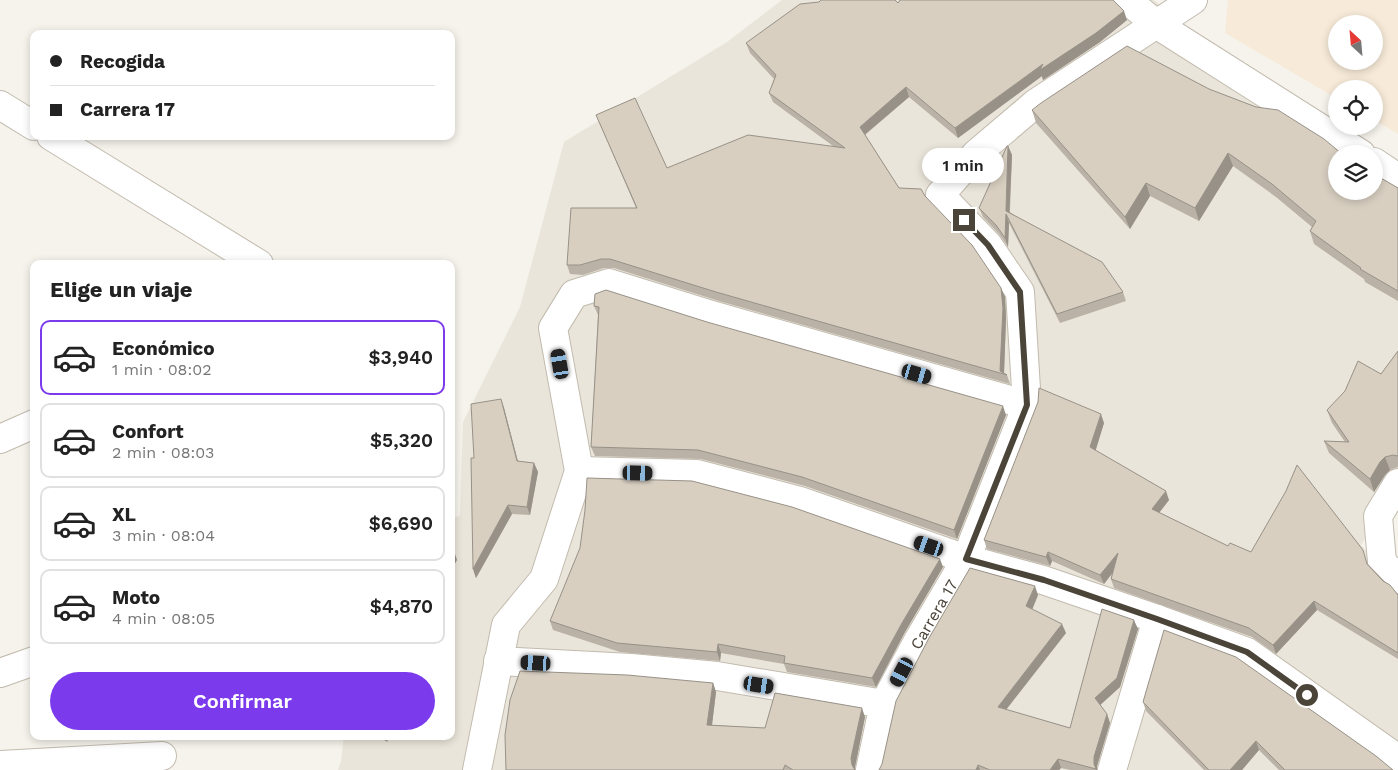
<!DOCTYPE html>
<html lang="es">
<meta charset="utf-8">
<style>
:root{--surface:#fff;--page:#f6f6f6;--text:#222;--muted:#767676;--line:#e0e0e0;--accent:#7c3aed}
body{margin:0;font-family:"Work Sans",sans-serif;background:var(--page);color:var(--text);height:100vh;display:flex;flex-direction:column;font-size:19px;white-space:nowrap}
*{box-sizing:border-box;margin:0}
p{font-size:16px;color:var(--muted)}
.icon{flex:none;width:28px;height:28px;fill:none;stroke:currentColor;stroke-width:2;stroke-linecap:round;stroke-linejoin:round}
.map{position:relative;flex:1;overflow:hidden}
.details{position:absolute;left:30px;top:260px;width:425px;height:480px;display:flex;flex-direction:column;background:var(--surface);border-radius:10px;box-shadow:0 2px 8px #0003}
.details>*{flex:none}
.top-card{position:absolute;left:30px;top:30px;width:425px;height:110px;border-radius:10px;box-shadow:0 2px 8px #0003;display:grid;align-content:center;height:110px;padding:0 20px;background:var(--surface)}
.needle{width:32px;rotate:334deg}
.fabs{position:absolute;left:1328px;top:15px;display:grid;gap:10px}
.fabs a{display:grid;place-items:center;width:55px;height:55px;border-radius:50%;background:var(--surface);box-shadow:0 2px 8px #0003;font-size:25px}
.end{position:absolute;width:22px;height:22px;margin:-11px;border:6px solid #4b4439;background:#fff;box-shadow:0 0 0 2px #fff}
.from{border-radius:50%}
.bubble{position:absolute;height:35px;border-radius:18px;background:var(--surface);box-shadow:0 2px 8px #0003;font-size:16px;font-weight:600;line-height:35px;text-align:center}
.car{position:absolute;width:15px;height:30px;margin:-15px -8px;border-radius:6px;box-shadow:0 0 4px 1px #0007;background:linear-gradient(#222 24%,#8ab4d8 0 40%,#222 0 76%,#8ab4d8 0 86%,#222 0)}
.top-card b{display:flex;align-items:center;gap:18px;height:48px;font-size:19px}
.top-card b+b{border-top:1px solid var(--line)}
.top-card i{width:12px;height:12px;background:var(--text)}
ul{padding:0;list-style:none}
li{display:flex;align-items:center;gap:15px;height:75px;margin:0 10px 8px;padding:0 10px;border:2px solid var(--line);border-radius:10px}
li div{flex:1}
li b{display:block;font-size:19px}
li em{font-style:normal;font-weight:600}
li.current{border-color:var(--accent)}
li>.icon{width:45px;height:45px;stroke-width:1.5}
h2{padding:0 20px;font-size:22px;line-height:60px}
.primary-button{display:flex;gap:10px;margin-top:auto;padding:10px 20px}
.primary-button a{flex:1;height:58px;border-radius:30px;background:var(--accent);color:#fff;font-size:20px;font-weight:600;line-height:58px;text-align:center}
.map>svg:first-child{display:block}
.residential{fill:#eae5da}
.commercial{fill:#f7ead8;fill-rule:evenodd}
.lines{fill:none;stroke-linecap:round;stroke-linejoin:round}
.minor-casing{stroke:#c2bbae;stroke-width:30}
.minor{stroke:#fff;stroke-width:28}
.wall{fill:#bab2a6}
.shaded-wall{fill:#979187}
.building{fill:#d8cfc1;stroke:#979187}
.route{stroke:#4b4439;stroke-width:6}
.labels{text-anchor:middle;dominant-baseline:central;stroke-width:4;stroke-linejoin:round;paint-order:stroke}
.street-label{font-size:16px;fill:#4b4439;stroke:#fff}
</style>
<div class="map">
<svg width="1398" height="770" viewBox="0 0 1398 770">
<rect width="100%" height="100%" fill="#f6f3ec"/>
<!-- residential -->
<polygon class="residential" points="782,0 1154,0 1245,75 1336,154 1336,191 1374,191 1398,178 1398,486 1361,545 1398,590 1398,770 338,770 341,761 344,736 451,736 451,518 460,516 463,422 520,307 564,142 727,42"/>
<!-- commercial -->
<path class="commercial" d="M1228 0H1398V134L1374 120V89H1336V98L1225 33ZM1336 24H1374V61H1336Z"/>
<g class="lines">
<!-- minor casing -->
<g class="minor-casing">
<g id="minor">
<polyline points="1127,0 1156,24 1361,154"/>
<polyline points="0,105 34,126"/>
<polyline points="51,136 259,264"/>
<polyline points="1374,162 1398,178"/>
<polyline points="0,439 34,424"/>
<polyline points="579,471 697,474 800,501 966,559 1043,580 1157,619 1247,652 1398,759"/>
<polyline points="1398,483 1378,516 1382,562 1398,579"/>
<polyline points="498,661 631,668 717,676 884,704"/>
<polyline points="0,673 34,661"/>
<polyline points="0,765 162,756"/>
<polyline points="477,770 506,625 544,579 579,471 553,328 574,294 609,283 715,316 1027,405"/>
<path id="s1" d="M870 770 884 704 919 639 966 559 1027 405 1020 292 988 245 940 195 976 154 1036 103 1193 0"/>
<polyline points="1112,770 1157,619"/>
</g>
</g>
<!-- minor -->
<use href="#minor" class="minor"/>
</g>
<!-- wall -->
<g class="wall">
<polygon points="898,3 1127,20 1100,42 1043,80 1042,76 958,138 909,97 865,135 899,188 925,196 1001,288 1005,297 1006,318 1004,373 1007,375 1010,384 719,301 614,268 604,268 583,275 570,274 567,265 636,208 596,115 667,168 833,146 773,102 769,93 774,79 750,53 746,43"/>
<polygon points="1032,110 1336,154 1398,188 1398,301 1365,282 1364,279 1314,244 1310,231 1312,227 1276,197 1233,166 1199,221 1150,196 1130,229 1036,123"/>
<polygon points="1008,146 1012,155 1010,212 1123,292 1126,301 1060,323 1009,223 1008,247 999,234 983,217 979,208"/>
<polygon points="595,294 1006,415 957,539 805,486 701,459 595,456 591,447 598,315 594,306"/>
<polygon points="1398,351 1398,467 1390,470 1385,475 1374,492 1329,453 1324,441 1345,442 1332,423 1327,410 1381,374"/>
<polygon points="501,399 504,408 518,461 534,463 538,472 530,515 512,514 476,578 473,569"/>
<polygon points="1104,423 1095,450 1169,500 1159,513 1228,546 1251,552 1368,564 1398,595 1398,659 1317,610 1276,654 1252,637 1114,588 1111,579 1112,573 1104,584 1052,561 1050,566 987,549 984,540"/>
<polygon points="943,567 905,632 876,687 787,672 784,664 721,653 720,661 620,652 553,630 550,621"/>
<polygon points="1038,595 1032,609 1066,633 1006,710 1070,728 1138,629 1120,687 1100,705 1107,714 1110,723 1097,766 1097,770 1070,770 1061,768 1059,770 879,770"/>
<polygon points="713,683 716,692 712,725 765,728 865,717 855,767 855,770 506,770"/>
<polygon points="1143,702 1393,770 1279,770 1259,750 1242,770 1204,770 1146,711"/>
<polygon points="378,736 389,736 387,742"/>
</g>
<!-- shaded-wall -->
<g class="shaded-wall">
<polygon points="1124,11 1127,20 1100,42 1043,80 1042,76 958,138 955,128 1043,64"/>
<polygon points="906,87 909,97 863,136 860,127"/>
<polygon points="1008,146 1012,155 1009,219 1006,211"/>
<polygon points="1228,153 1233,166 1199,221 1195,208"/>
<polygon points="1146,183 1150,196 1130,229 1125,217"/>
<polygon points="1006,214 1009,223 1008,247 1005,238"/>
<polygon points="1001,288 1005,297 1006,318 1004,374 1000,371"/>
<polygon points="501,399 504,408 520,470 517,461"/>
<polygon points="1003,406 1006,415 957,539 954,530"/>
<polygon points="1101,414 1104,423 1094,456 1090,447"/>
<polygon points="1385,457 1390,470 1385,475 1374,492 1370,479 1380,462"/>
<polygon points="534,463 538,472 530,515 527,507"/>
<polygon points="1166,491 1169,500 1155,518 1152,509"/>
<polygon points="508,505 512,514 476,578 473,569"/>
<polygon points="454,551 457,560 451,571 451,556"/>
<polygon points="1048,552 1052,561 1050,566 1046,557"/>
<polygon points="1118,553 1121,562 1104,584 1100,575"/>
<polygon points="940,559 943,567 905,632 876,687 872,678 902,623"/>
<polygon points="1035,586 1038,595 1030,615 1026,606"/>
<polygon points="1314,601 1317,610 1276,654 1273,645"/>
<polygon points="1134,620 1138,629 1120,687 1098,707 1095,698"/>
<polygon points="1062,624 1066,633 1001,716 998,707"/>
<polygon points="718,644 721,653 720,661 717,652"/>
<polygon points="713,683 716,692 711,733 707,725"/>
<polygon points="862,708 865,717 855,767 855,770 852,765 851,758"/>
<polygon points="1107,714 1110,723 1097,766 1097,770 1096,770 1094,764 1094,757"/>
<polygon points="385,736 389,736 387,742"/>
<polygon points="1256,741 1259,750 1242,770 1230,770"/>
<polygon points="1058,759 1061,768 1059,770 1050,770"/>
<polygon points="978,765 980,770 976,770"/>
</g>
<!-- building -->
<g class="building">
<polygon points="821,0 895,0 898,3 900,0 1113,0 1124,11 1096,33 1040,70 1043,64 955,128 906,87 860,127 899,188 921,189 925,196 972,245 1001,288 1003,308 1000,371 1007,375 716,292 610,259 601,259 580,265 567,265 571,208 637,208 596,115 635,98 667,168 748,135 845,148 769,93 776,75 746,43 800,4 819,2"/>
<polygon points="1127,46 1209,89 1256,107 1278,110 1324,139 1342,154 1336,154 1336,191 1374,191 1374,174 1398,188 1398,291 1360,269 1361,268 1310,231 1316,221 1272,184 1228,153 1195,208 1146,183 1125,217 1032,110 1041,103"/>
<polygon points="1007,146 1008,146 1006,211 1102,262 1123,292 1057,314 1006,214 1005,238 996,225 979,208"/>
<polygon points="606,290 707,322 1003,406 954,530 802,477 698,450 591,447 599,307 594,306 595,294"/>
<polygon points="1398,351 1398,456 1393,455 1385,457 1380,462 1370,479 1324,441 1349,442 1327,410 1345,391 1358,361 1381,374"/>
<polygon points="1039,388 1101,414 1090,447 1166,491 1152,509 1228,546 1230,543 1251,552 1286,491 1297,465 1363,550 1367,564 1383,581 1390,585 1398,595 1398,653 1314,601 1273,645 1249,628 1111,579 1118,553 1100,575 1048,552 1046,557 984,540 1038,402"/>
<polygon points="501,399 517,461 534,463 527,507 508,505 473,569 471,458 474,458 471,404"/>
<polygon points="587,478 692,481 792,507 940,559 902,623 872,678 784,663 785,656 718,644 717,652 617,643 550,621 580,548 585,510"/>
<polygon points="970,568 1035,586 1026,606 1062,624 998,707 1070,728 1102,609 1134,620 1117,678 1095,698 1107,714 1094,757 1094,764 1096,769 1058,759 1050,770 990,770 978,765 976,770 879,770 882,764 896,701 929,638"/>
<polygon points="1164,630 1236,657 1376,756 1393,770 1285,770 1256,741 1230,770 1209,770 1143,702"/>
<polygon points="520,671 627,675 713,683 707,725 765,728 775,693 862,708 851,758 852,765 855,770 793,770 785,765 783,770 506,770 505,735 510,700"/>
</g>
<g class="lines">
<!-- route -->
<polyline class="route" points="964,220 988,245 1020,292 1027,405 966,559 1044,580 1157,619 1247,652 1307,695"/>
</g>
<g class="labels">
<!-- street labels -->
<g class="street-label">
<text stroke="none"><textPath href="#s1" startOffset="170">Carrera 17</textPath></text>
</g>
</g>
</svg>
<div class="fabs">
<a><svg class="needle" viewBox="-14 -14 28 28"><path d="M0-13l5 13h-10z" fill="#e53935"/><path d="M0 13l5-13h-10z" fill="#767676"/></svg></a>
<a><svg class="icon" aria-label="locate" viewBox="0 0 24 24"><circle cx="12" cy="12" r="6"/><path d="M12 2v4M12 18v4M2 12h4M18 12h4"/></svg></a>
<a><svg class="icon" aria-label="layers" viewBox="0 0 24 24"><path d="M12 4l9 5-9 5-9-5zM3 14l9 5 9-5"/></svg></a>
</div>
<i class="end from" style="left:1307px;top:695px"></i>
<i class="end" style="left:964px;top:220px"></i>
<div class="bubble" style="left:922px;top:148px;width:82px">1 min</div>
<i class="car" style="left:560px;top:364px;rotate:350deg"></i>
<i class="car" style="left:917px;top:374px;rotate:106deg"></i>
<i class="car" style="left:638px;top:473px;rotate:91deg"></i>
<i class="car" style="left:929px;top:546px;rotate:289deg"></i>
<i class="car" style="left:536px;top:663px;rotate:273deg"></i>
<i class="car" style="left:902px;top:672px;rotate:208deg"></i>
<i class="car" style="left:759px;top:685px;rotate:99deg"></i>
<div class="top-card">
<b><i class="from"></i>Recogida</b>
<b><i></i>Carrera 17</b>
</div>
<section class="details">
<h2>Elige un viaje</h2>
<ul>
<li class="current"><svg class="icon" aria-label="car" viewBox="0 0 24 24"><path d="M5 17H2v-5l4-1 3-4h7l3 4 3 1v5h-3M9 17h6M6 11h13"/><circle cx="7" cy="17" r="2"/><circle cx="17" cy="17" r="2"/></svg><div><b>Económico</b><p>1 min · 08:02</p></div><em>$3,940</em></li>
<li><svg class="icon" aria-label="car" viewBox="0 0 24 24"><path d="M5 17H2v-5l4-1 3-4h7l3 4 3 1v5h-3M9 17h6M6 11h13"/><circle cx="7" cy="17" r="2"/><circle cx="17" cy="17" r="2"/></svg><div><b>Confort</b><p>2 min · 08:03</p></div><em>$5,320</em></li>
<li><svg class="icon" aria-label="car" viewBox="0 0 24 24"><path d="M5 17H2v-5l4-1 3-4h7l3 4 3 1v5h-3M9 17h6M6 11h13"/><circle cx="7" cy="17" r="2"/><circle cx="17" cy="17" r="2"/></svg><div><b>XL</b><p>3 min · 08:04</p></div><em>$6,690</em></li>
<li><svg class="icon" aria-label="car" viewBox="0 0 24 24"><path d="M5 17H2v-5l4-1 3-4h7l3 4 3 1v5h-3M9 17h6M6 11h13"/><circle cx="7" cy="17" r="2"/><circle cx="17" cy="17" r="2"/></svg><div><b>Moto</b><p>4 min · 08:05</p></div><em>$4,870</em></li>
</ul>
<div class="primary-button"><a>Confirmar</a></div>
</section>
</div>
